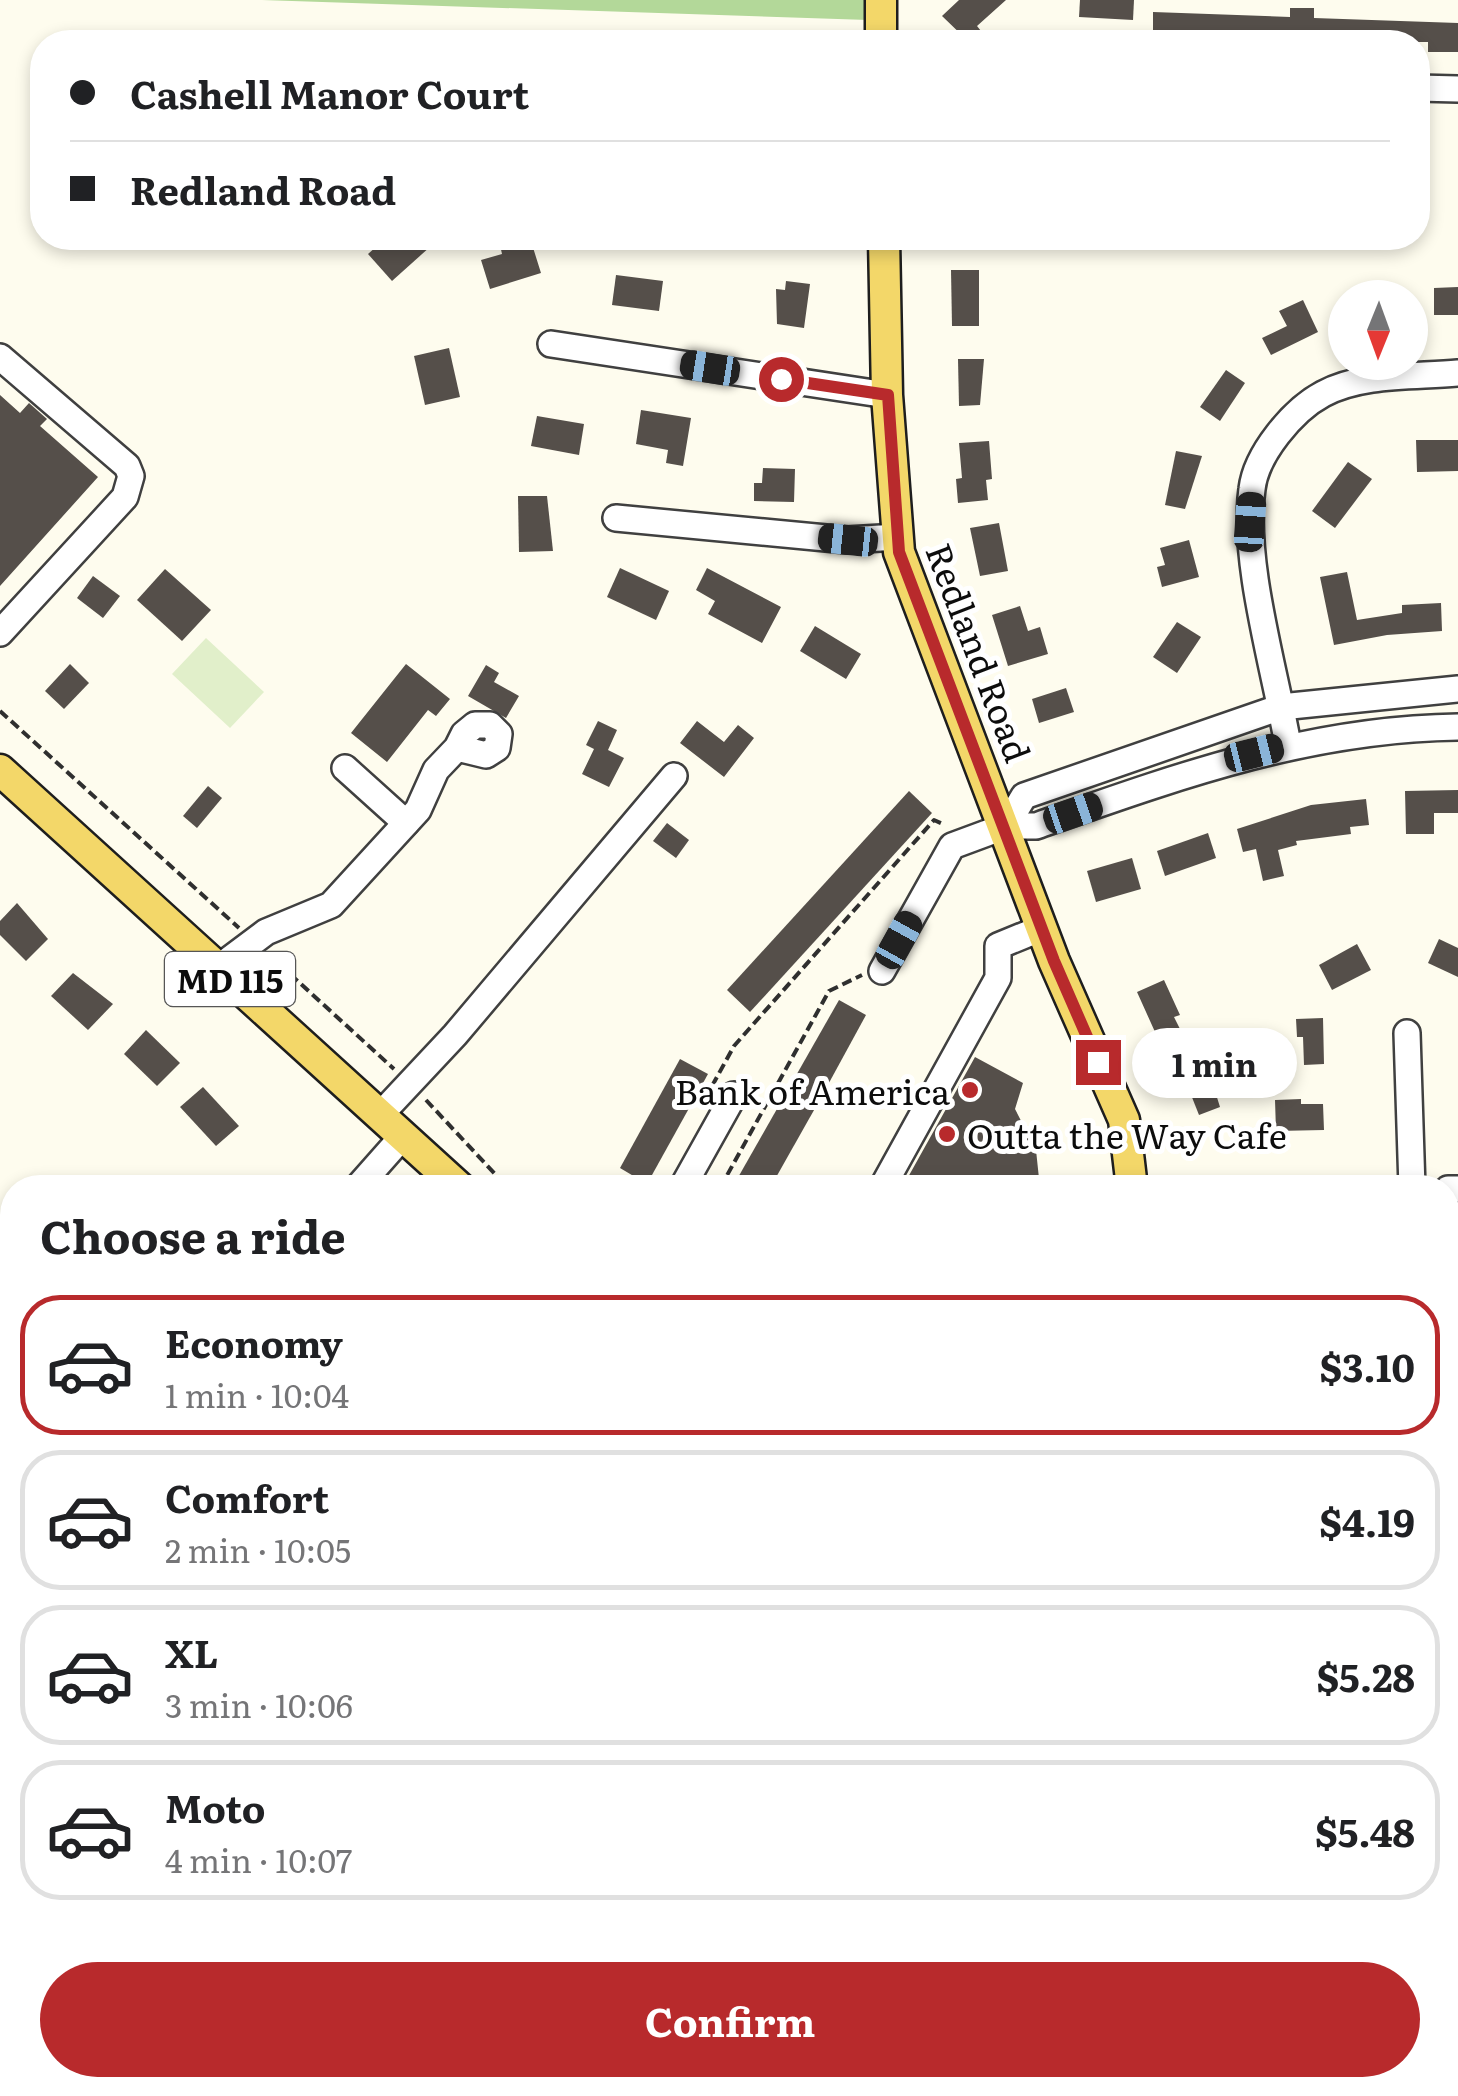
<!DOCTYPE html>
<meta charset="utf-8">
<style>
:root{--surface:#fff;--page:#f2f2f2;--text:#202124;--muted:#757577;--line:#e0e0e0;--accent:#b82a2c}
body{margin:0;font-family:Literata,serif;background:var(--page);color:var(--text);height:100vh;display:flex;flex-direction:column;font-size:38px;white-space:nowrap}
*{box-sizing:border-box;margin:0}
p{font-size:32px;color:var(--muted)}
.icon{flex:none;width:55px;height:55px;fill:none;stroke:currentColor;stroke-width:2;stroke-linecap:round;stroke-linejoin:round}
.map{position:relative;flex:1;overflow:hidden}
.drawer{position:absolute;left:0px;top:1175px;width:1460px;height:922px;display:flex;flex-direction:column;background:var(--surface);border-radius:40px 40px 0 0;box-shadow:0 5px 15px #0003}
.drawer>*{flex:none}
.hud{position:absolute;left:30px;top:30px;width:1400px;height:220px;border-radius:40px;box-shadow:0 5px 15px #0003;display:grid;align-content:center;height:220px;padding:0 40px;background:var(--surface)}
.needle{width:65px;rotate:181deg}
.buttons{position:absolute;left:1328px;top:280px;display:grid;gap:20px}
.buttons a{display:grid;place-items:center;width:100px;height:100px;border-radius:50%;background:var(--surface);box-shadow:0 5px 15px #0003;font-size:50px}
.end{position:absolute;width:45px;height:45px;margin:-22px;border:12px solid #b82a2c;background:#fff;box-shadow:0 0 0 5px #fff}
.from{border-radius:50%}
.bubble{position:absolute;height:70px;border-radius:35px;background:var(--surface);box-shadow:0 5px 15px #0003;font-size:32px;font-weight:700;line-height:70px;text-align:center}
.car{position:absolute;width:30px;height:60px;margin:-30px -15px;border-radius:12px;box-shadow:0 0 8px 2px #0007;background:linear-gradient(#222 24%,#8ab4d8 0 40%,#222 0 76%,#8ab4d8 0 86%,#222 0)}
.hud b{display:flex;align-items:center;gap:35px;height:95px;font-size:38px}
.hud b+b{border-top:2px solid var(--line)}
.hud i{width:25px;height:25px;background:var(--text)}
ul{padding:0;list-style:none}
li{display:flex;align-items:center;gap:30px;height:140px;margin:0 20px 15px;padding:0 20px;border:5px solid var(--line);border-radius:40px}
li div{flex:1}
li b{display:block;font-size:38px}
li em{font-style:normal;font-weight:700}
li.selected{border-color:var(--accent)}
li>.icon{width:90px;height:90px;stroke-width:1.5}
h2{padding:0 40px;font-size:45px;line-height:120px}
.cta{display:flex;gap:20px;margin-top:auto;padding:20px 40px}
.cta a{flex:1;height:115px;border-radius:60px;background:var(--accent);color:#fff;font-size:40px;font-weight:700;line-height:115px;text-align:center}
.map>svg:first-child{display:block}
.forest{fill:#b3d899}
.pitch{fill:#e1efca}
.building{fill:#554f4a}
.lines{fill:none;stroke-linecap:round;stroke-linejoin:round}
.minor-casing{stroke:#404040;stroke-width:30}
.major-casing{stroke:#1e1e1e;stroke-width:35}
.path{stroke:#2f2f2f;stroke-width:4;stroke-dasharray:10 5;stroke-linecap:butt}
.minor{stroke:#fff;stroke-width:25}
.major{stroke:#f3d769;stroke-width:30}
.route{stroke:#b82a2c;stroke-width:12}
.poi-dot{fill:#b82a2c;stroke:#fff;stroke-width:4}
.labels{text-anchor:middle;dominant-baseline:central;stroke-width:10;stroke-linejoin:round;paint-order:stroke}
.shield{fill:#fff;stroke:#565656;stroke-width:2.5}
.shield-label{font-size:32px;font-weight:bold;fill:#0d0d0d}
.street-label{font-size:35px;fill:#0d0d0d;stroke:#fff}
.poi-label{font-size:35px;fill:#0d0d0d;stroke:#fff;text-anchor:end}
</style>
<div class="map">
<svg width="1458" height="2096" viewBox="0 0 1458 2096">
<rect width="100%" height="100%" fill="#fefcee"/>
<!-- forest -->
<polygon class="forest" points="262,0 868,0 868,20"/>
<!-- pitch -->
<polygon class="pitch" points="206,638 264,692 230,728 172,674"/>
<!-- building -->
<g class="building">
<polygon points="959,0 1006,0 977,26 981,31 969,42 942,16"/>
<polygon points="1080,0 1134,0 1133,20 1079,17"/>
<polygon points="1290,8 1314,8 1314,18 1458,23 1458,52 1428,52 1428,42 1221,42 1221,38 1153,42 1153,12 1290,17"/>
<polygon points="386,238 422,238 431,246 392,281 368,254"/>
<polygon points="530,238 541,273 490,289 481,260 502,254 500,245"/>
<polygon points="951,270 979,270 979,326 952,326"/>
<polygon points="616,275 663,281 659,311 612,305"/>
<polygon points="786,281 810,284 804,328 777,324 776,289 785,290"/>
<polygon points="1458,287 1458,315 1434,315 1434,288"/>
<polygon points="1303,300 1318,332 1271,355 1262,338 1287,326 1279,311"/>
<polygon points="449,348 460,397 425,405 414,356"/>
<polygon points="958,359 984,359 980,405 959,406"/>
<polygon points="1226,370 1245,383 1220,421 1200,407"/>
<polygon points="0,395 20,413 29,403 47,419 40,426 98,477 0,586"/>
<polygon points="641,410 691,418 683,466 666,463 668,450 636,444"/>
<polygon points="537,416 584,424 579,455 531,446"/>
<polygon points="1416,440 1458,440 1458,471 1417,472"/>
<polygon points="989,441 992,479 986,480 988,500 958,503 956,479 962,478 959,443"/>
<polygon points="1176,451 1202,456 1185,509 1165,505"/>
<polygon points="1348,462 1372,479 1335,528 1312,511"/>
<polygon points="763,468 795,469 794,502 754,501 754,483 762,483"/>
<polygon points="518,496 547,496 553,551 519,552"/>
<polygon points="999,523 1008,571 980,576 970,528"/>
<polygon points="1189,540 1199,577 1162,587 1157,567 1165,565 1160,548"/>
<polygon points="620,568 669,591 656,620 607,597"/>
<polygon points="707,568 781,607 762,643 708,614 715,601 696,590"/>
<polygon points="165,569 211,610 182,641 137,600"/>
<polygon points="1347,572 1357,620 1402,613 1402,605 1441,603 1442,631 1387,635 1334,645 1320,577"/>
<polygon points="93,576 120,596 103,618 77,598"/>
<polygon points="1020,606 1028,631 1040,627 1048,654 1008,666 992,615"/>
<polygon points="1177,622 1201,637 1177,673 1153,657"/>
<polygon points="815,626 861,654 846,679 800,651"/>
<polygon points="70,664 89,683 64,709 45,691"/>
<polygon points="406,664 450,699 436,716 428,710 387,762 351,733"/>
<polygon points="486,665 499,673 494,682 519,696 506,718 468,696"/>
<polygon points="1066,688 1074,712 1039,723 1032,699"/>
<polygon points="598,721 617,730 608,750 624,758 609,787 582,774 594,749 586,745"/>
<polygon points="697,721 724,742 738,725 754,738 724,777 680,743"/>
<polygon points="208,786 222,798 197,828 183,816"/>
<polygon points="1458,790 1458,813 1434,813 1434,834 1406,834 1405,791"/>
<polygon points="909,791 932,813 750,1012 727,990"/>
<polygon points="1366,799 1369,825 1350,827 1351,834 1296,841 1297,845 1278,850 1284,876 1263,881 1256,849 1243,852 1237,829 1311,805"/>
<polygon points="667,823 689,840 676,858 653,841"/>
<polygon points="1208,833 1216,858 1165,876 1157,851"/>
<polygon points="1132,858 1141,889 1096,902 1087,871"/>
<polygon points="17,903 48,939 26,961 0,935 0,921"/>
<polygon points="1439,939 1458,948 1458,977 1428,963"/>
<polygon points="1357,944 1371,970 1332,990 1319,965"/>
<polygon points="73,973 113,1004 88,1030 51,996"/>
<polygon points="1164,980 1180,1015 1174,1017 1182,1033 1160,1043 1137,992"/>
<polygon points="839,1000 866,1015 818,1103 770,1188 732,1188"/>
<polygon points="1323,1018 1324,1064 1304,1065 1303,1037 1297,1037 1296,1019"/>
<polygon points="146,1030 180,1063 157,1086 124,1054"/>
<polygon points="975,1057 1023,1083 1015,1109 1036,1150 1040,1188 902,1188"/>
<polygon points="680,1059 708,1074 647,1184 620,1168"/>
<polygon points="1206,1062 1220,1107 1199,1115 1182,1072"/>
<polygon points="203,1087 239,1126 216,1146 180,1107"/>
<polygon points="1301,1099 1301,1104 1323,1104 1324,1130 1276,1131 1275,1100"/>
</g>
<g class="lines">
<!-- minor casing -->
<g class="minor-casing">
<g id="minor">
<polyline points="1418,88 1458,89"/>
<polyline points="551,344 887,395"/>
<polyline points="0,357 127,466 131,476 125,497 0,633"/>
<polyline points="616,518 847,540 898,537"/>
<path d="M1288 745C1275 670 1242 562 1252 489 1256 454 1293 410 1323 394 1362 373 1416 377 1458 373"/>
<polyline points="345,768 406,823"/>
<polyline points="1006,826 1024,796 1281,707 1458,689"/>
<polyline points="218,968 266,932 331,905 418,810 436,770 457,748 464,734 475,725 490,725 499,734 497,748 486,755 457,748"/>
<path d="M882 971 952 846 1006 826H1036C1176 777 1307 729 1458 727"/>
<polyline points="1407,1033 1412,1188"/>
<polyline points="380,1115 455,1035 674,776"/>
<polyline points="357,1188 403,1136"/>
<polyline points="682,1188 734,1095"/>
<polyline points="882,1188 998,978 998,946 1042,928"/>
<polyline points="1448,1189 1458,1189"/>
<polyline points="1448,1257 1458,1256"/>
<polyline points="0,1307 12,1318"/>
<polyline points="0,1582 12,1568"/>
<polyline points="1448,2025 1458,2024"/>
<polyline points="709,2085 727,2096"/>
<polyline points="954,2085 976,2096"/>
<polyline points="1039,2085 1061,2096"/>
<polyline points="1186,2085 1197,2096"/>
<polyline points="607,2096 611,2085"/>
<polyline points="1079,2096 1084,2085"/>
<polyline points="1268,2096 1279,2085"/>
</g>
</g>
<!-- major casing -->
<g class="major-casing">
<g id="major">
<polyline points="881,0 881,42"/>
<polyline points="884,238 887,395 899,552 1054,961 1124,1120 1132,1188"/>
<polyline points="0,770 460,1188"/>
<polyline points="1434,2085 1435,2096"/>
</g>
</g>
<!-- path -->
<g class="path">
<polyline points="0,711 239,928"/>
<polyline points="268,954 394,1069"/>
<polyline points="712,1086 734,1046 934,820 945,825"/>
<polyline points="426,1100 508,1188"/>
<polyline points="656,1188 661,1178"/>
<polyline points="720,1188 829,991 862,975"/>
<polyline points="1455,2046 1458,2066"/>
</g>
<!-- minor -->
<use href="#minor" class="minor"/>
<!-- major -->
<use href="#major" class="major"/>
</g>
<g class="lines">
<!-- route -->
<polyline class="route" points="781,379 888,395 899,552 1054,961 1098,1062"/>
</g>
<!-- markers -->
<g class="poi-dot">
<circle cx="970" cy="1090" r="10"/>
<circle cx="947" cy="1134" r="10"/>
</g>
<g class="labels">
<!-- shield labels -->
<rect class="shield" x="165" y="952" width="130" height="54" rx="8"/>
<g class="shield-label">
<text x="230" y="979">MD 115</text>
</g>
<!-- street labels -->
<g class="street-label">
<text transform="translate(980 652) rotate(69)">Redland Road</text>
</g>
<!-- poi labels -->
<g class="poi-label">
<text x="950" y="1090">Bank of America</text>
<text x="967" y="1134" text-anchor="start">Outta the Way Cafe</text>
</g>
</g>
</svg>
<div class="buttons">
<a><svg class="needle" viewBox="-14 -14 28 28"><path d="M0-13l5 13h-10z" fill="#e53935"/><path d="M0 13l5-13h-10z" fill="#757577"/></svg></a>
</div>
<i class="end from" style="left:781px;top:379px"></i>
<i class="end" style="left:1098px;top:1062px"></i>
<div class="bubble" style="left:1132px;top:1028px;width:165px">1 min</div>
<i class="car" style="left:710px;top:368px;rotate:279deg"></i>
<i class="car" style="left:1250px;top:522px;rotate:4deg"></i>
<i class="car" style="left:848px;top:540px;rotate:276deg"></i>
<i class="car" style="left:1254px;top:753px;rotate:76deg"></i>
<i class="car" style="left:1073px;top:813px;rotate:71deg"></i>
<i class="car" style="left:899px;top:940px;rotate:29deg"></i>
<div class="hud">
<b><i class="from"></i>Cashell Manor Court</b>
<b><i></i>Redland Road</b>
</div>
<section class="drawer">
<h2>Choose a ride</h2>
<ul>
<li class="selected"><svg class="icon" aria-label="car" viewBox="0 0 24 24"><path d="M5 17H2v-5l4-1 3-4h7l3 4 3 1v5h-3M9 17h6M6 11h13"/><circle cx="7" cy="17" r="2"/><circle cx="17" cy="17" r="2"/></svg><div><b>Economy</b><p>1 min · 10:04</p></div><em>$3.10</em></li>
<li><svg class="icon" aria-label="car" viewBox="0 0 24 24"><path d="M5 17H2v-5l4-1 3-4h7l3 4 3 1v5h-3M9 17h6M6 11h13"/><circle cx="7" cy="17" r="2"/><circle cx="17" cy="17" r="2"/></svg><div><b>Comfort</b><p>2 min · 10:05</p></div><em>$4.19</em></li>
<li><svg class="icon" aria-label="car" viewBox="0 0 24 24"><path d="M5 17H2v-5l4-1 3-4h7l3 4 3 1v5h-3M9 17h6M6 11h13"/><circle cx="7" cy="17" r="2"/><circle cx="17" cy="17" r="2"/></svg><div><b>XL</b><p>3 min · 10:06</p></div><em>$5.28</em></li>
<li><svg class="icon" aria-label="car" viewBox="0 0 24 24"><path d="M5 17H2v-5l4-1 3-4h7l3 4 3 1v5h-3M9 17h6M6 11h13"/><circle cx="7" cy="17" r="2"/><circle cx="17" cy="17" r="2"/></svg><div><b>Moto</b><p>4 min · 10:07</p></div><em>$5.48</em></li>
</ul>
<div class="cta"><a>Confirm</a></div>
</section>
</div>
